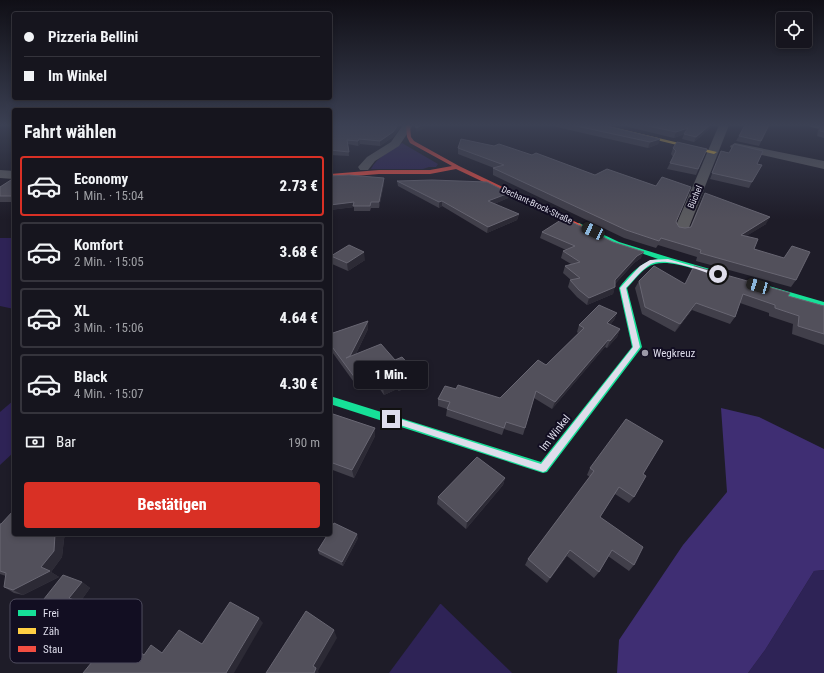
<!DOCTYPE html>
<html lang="de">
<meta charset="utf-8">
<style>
:root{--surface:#16151e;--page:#1f1e27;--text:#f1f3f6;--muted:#9e9fa4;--line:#35343c;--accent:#d93025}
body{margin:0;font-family:"Roboto Condensed",sans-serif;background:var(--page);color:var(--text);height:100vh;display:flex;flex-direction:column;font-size:15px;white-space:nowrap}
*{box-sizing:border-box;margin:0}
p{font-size:13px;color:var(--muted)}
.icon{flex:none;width:22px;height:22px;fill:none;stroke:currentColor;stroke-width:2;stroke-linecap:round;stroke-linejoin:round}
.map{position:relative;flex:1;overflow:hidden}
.sheet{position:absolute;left:12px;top:108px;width:320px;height:428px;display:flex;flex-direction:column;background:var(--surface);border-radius:4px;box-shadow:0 2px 6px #0003,0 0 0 1px var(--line)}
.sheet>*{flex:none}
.hud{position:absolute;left:12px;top:12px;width:320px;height:88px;border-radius:4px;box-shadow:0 2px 6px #0003,0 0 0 1px var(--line);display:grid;align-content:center;height:88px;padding:0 12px;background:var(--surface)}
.buttons{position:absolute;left:776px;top:12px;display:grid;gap:8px}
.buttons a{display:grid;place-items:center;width:36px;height:36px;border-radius:4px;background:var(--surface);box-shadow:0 2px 6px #0003,0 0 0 1px var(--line);font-size:20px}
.end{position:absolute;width:18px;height:18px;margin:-9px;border:5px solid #deddeb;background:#111;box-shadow:0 0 0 2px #111}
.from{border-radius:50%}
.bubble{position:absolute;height:28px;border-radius:4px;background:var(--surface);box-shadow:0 2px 6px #0003,0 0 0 1px var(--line);font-size:13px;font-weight:800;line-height:28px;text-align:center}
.car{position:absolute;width:12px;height:24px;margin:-12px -6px;border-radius:5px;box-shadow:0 0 3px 1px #0007;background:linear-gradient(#222 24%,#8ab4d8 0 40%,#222 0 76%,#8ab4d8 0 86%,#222 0)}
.hud b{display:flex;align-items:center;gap:14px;height:38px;font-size:15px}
.hud b+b{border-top:1px solid var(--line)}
.hud i{width:10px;height:10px;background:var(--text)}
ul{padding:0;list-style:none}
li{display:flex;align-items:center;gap:12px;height:60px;margin:0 8px 6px;padding:0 4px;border:2px solid var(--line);border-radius:4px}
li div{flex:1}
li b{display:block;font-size:15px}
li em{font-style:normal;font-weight:800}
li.active{border-color:var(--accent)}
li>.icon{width:36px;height:36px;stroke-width:1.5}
h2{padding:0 12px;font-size:18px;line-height:48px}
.pay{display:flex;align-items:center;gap:10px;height:44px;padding:0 12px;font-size:15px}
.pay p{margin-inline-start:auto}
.cta{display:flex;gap:8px;margin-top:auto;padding:8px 12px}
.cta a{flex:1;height:46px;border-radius:4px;background:var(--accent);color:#fff;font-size:16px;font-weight:800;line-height:46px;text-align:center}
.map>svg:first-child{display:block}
.green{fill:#2e2356}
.forest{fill:#3f2e73}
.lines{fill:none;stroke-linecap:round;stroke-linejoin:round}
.street{fill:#5b5b5f;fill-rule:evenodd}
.fast{fill:#16e098;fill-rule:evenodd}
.slow{fill:#ffcf43;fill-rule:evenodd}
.jam{fill:#f24e42;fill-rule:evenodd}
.wall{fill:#413f4a}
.shaded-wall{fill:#2c2a35}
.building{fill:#52505b;stroke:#686672}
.route{fill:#deddeb}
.poi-dot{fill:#9b99a7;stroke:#120e22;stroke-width:1.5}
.labels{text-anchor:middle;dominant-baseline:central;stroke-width:4;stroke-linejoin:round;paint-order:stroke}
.far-street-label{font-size:9px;fill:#deddeb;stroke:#120e22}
.poi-label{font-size:11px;fill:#deddeb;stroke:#120e22;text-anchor:start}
.street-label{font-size:11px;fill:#deddeb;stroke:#120e22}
.key{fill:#120e22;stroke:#4f4c5e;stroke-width:1}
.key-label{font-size:11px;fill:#deddeb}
</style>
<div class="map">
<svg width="824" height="673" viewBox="0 0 824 673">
<rect width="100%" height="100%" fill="#1e1c28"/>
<!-- green -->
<g class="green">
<path d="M402 143 438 164 436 167H429L423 169H371C377 157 391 151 402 143Z"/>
<polygon points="0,238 14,238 14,309 0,306"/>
<polygon points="14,400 14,452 0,465 0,412"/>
<polygon points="824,570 824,673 748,673 765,650 814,571"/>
<polygon points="440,604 441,604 512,673 389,673"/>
</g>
<!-- forest -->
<polygon class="forest" points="721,408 759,417 824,449 824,570 814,571 765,650 748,673 617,673 619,640 683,545 727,492"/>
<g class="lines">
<!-- street -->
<g class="street">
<polygon points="403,125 413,125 399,146 375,161 368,170 360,170 358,167 367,157 391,142"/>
<polygon points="719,125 729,125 688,230 686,233 681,234 676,233 674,230"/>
<polygon points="809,125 824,125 824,130 811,127"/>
<polygon points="735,143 824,161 824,169 731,148 730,146"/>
<polygon points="0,170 14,171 14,179 0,178"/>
</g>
<!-- fast -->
<g class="fast">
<path d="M579 223 619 242 671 258 724 273 725 275 721 277C703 273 673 259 655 264 643 267 635 280 627 288L642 347 547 472 543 473 330 404V396L541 462 632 347 619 288C629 275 641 261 658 259L615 244 577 226 576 225Z"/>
<polygon points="756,284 762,284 824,302 824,308 756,288 755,286"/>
</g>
<!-- slow -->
<polygon class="slow" points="595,125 604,125 717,152 714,154"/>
<!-- jam -->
<polygon class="jam" points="406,125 410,125 411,137 414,141 459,166 582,225 581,226 577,226 456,169 430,174 379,174 330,178 330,174 379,170 430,170 452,166 410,143 407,137"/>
</g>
<!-- wall -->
<g class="wall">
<polygon points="337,125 402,125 393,137 380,146 360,144 358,146 348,144 349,156 330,155 330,129"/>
<polygon points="548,125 602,125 660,139 658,144 648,148"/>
<polygon points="620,125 714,125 694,142 682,139 684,134 674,138"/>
<polygon points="769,125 759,146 736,141 739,136"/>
<polygon points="821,125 824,126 824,138 817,136 818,130"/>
<polygon points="458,148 676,222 679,227 685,228 690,227 705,193 766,224 746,236 754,249 796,280 791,287 696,261 697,257 658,245 656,248 624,238 493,175 493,168 494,168 458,154"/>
<polygon points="673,148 707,149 696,175 667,169 673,157 671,154"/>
<polygon points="721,151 757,164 752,182 749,188 710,179"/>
<polygon points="330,176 384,178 384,183 379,208 371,208 370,211 354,211 354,207 330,210"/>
<polygon points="14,178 14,202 0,202 0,187"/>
<polygon points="397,181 508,198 494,204 519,214 517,220 487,233 442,206 439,208 398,186"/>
<polygon points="542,232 641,258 634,263 615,284 613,294 587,305 577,297 568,287 570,280 571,280 563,273 565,266 571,264 561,258 563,251 566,250 540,238"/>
<polygon points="331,256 365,260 348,271 332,264"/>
<polygon points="639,281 788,296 824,306 824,345 792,334 793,324 769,316 769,313 740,303 735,317 730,324 692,310 675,332 642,314 635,288"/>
<polygon points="617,313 614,320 610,325 620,329 617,337 607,348 605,347 552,409 534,398 523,435 504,429 502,435 446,416 447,409 438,406 438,399 456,389 500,398 546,365 578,333 577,332 579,325"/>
<polygon points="368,321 368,329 356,354 395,360 418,374 417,382 399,391 397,389 384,395 372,378 356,385 330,349 330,334"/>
<polygon points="330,413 375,428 375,436 354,478 330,469"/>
<polygon points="590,468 643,474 634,497 629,503 615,494 600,517 634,565 629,571 608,556 599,572 594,578 567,556 547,583 525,565 528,559 590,477 587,475"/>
<polygon points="505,478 503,485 466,529 437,504 438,497"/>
<polygon points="0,524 64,539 62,557 51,572 59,577 23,595 14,593 4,587 6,576 0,574"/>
<polygon points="358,538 343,566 319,554 318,550"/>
<polygon points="82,582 90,588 80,602 88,607 54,655 13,638"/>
</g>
<!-- shaded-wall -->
<g class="shaded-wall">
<polygon points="398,125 402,125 393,137 380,146 380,141"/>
<polygon points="422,125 433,125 416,132 416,128"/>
<polygon points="710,125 714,125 694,142 696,137"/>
<polygon points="688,128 686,133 674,138 676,132"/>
<polygon points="359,139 360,144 358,146 358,141"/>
<polygon points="660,139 658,144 648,148 650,142"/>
<polygon points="384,178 384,183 379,208 379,202"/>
<polygon points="509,193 508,198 487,207 488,201"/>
<polygon points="442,201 442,206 439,208 439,202"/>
<polygon points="354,202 354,207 330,210 330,205"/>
<polygon points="519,214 517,220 487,233 488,227"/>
<polygon points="770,217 766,224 737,242 741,235"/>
<polygon points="364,252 365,260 348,271 347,263"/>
<polygon points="644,252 641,258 634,263 612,287 615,280 637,256"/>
<polygon points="615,287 613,294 587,305 589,298"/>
<polygon points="696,303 692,310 675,332 680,324"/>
<polygon points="617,313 614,320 605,331 607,323"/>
<polygon points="368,321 368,329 351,364 346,358"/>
<polygon points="620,329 617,337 607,348 610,341"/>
<polygon points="608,340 605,347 552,409 555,402"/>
<polygon points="371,371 372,378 356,385 355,378"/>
<polygon points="418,374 417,382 399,391 399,383"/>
<polygon points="397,381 397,389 384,395 383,387"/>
<polygon points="375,428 375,436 354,478 352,470"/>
<polygon points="505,478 503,485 466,529 467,522"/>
<polygon points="55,534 67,534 64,539 62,557 51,572 59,577 23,595 13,590 41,567"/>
<polygon points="357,534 358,538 343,566 342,562"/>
<polygon points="570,550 567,556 547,583 550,578"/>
<polygon points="82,582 90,588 80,602 88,607 54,655 43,650 69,598"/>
<polygon points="259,618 263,623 234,673 226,673"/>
<polygon points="108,630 117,635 152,660 144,655"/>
<polygon points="334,630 337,638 318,671 319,673 314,673 313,666"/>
</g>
<!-- building -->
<g class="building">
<polygon points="337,125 398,125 393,132 380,141 359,139 358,141 347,140 349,152 330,150 330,129"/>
<polygon points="415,125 422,125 416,128"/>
<polygon points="572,125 602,125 660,139 650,142"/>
<polygon points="644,125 710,125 696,137 684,134 688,128 676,132"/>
<polygon points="745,125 769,125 761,141 739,136"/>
<polygon points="821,125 824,126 824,132 820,131"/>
<polygon points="461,139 494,146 499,144 532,155 536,153 595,175 607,169 656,186 662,177 691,187 676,222 679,227 685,228 691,227 705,193 770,217 741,235 758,239 754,249 784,258 792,246 810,252 796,280 700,253 701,250 661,238 659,241 626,230 493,168 504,165 458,148"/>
<polygon points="677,142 707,149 698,169 670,163 676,151 673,148"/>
<polygon points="734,144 763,151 757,164 762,165 752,182 712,173 721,151 729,153"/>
<polygon points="349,175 384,178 379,202 371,202 370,206 353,206 354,202 330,205 330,176"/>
<polygon points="14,178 14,196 0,196 0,187"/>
<polygon points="432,180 487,182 509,193 488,201 519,214 488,227 442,201 439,202 397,181"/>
<polygon points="564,218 613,242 644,252 637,256 615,280 615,287 589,298 579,290 570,280 580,278 565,266 580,262 563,251 575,246 542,232"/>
<polygon points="349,245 364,252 347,263 331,256"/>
<polygon points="654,266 685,284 694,266 790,293 788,296 824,306 824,334 798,326 799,316 775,308 775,305 743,294 735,317 696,303 680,324 645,307 639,281"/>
<polygon points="599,305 617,313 607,323 620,329 610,341 608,340 555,402 536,391 525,428 506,422 504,428 447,409 450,402 438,399 445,386 456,389 458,385 500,398 538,360 546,365 584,328 579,325"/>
<polygon points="368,321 350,356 346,358 381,344 395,360 402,357 418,374 399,383 397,381 383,387 371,371 355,378 330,344 330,334"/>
<polygon points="330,413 375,428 352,470 330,462"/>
<polygon points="626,419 663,441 643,474 646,476 634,497 619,487 600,517 643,547 634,565 612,550 599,572 570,550 550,578 528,559 594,471 590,468"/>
<polygon points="477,457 505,478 467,522 438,497"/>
<polygon points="14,510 14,534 55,534 54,551 41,567 50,571 13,590 4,587 6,573 0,571 0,524 1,524"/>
<polygon points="334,523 357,534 342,562 318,550 328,534 330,534 330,530"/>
<polygon points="63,575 82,582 69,598 79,602 43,650 13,638"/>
<polygon points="230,602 259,618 226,673 83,673 92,662 87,657 108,630 144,655 151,645 162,653 179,630 202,644"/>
<polygon points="306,611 334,630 313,666 316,668 314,673 266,673"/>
</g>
<!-- sky -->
<linearGradient id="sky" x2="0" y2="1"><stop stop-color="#100f16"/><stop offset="0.57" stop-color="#3b4053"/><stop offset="1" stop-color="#3b4053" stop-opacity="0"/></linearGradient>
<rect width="824" height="219" fill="url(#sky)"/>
<!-- route -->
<path class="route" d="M668 259 721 274 718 276C702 272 666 256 651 264 641 270 634 280 626 288L640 347 546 471 543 472 388 421V417L391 416 541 464 633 347 620 288 640 266 650 260Z"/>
<!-- markers -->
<circle class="poi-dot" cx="645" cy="353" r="4"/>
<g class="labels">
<!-- far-street labels -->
<g class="far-street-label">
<text transform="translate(695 197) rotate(-67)">Büchel</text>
<text transform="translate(537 205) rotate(25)">Dechant-Brock-Straße</text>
</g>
<!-- poi labels -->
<g class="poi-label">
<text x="653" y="353">Wegkreuz</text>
</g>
<!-- street labels -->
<g class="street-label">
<text transform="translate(555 433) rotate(-52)">Im Winkel</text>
</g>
</g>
<!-- legend -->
<rect x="10" y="599" width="132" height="64" rx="6" class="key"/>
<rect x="18" y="610" width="18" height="6" fill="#16e098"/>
<rect x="18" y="628" width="18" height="6" fill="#ffcf43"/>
<rect x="18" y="646" width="18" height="6" fill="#f24e42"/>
<g class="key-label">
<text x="43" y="617">Frei</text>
<text x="43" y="635">Zäh</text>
<text x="43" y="653">Stau</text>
</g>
</svg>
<div class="buttons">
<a><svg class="icon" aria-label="locate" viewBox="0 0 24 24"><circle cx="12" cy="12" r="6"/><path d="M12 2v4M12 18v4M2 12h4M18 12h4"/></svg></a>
</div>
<i class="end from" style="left:718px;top:274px"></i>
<i class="end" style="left:391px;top:419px"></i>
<div class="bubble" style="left:354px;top:361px;width:74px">1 Min.</div>
<i class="car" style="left:593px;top:231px;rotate:295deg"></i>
<i class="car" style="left:758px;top:286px;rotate:286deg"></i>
<div class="hud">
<b><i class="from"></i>Pizzeria Bellini</b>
<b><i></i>Im Winkel</b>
</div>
<section class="sheet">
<h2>Fahrt wählen</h2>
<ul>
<li class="active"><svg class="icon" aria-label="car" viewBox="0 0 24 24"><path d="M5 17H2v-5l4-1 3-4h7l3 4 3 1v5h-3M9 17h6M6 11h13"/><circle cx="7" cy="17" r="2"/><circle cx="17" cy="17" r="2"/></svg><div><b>Economy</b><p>1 Min. · 15:04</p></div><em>2.73 €</em></li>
<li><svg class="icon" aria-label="car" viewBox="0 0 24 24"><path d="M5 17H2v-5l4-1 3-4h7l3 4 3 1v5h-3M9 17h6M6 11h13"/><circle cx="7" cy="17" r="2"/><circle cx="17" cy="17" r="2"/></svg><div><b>Komfort</b><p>2 Min. · 15:05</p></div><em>3.68 €</em></li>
<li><svg class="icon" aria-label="car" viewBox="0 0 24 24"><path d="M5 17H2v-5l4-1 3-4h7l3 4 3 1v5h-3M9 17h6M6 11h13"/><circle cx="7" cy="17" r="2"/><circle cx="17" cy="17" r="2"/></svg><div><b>XL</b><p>3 Min. · 15:06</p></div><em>4.64 €</em></li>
<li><svg class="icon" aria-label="car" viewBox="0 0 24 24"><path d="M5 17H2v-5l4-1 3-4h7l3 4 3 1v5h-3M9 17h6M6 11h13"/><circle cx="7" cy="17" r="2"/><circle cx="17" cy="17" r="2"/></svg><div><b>Black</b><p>4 Min. · 15:07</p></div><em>4.30 €</em></li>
</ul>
<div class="pay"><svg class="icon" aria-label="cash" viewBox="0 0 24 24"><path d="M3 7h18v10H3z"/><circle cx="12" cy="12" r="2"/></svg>Bar<p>190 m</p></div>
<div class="cta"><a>Bestätigen</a></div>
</section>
</div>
